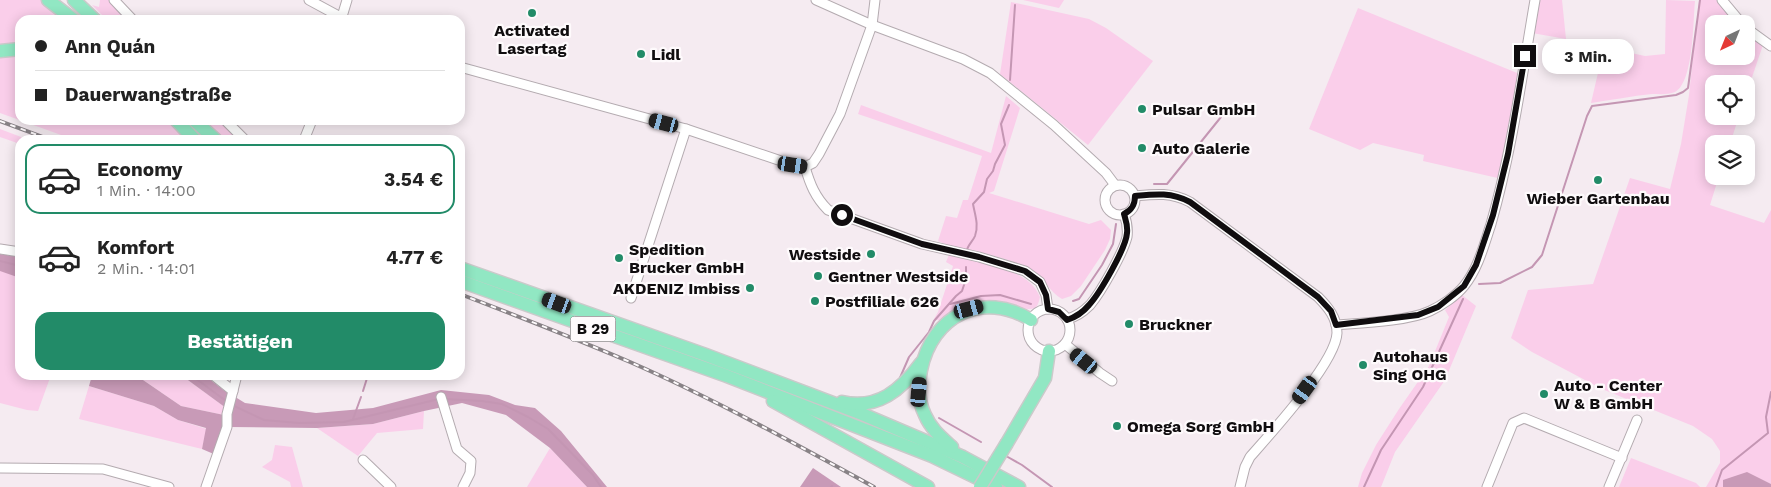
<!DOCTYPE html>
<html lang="de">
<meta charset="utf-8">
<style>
:root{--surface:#fff;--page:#f2f2f2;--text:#222;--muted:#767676;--line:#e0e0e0;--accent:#228b68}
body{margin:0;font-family:"Work Sans",sans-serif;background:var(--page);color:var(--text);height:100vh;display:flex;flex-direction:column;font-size:19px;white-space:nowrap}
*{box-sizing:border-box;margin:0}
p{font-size:16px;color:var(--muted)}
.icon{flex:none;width:28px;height:28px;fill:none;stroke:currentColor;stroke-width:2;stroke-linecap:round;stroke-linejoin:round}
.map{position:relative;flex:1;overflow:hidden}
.panel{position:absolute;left:15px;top:135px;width:450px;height:245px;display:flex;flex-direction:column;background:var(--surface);border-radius:15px;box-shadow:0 2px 12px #0003}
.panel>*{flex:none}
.hud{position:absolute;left:15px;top:15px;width:450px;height:110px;border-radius:15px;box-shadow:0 2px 12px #0003;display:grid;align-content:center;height:110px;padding:0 20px;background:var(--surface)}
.needle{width:32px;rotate:223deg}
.fabs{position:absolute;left:1705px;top:15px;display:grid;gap:10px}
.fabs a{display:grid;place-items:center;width:50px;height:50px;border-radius:10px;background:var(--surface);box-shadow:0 2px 12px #0003;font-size:25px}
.end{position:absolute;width:22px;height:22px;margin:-11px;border:6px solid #100d0f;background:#fff;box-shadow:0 0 0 2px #fff}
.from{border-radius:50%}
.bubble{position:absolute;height:35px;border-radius:15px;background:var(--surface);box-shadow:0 2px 12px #0003;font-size:16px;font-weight:700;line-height:35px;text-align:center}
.car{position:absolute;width:15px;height:30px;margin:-15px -8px;border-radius:6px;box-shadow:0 0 4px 1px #0007;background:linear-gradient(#222 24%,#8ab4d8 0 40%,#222 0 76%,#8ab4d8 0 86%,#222 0)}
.hud b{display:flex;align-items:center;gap:18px;height:48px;font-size:19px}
.hud b+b{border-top:1px solid var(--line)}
.hud i{width:12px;height:12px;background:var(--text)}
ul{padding:9px 0 0;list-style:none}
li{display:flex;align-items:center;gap:15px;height:70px;margin:0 10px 8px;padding:0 10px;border:2px solid transparent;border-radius:15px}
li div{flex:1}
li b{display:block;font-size:19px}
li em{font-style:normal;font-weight:700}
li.active{border-color:var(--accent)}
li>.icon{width:45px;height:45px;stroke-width:1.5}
.primary-button{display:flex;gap:10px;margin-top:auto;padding:10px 20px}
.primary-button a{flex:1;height:58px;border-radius:15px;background:var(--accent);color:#fff;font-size:20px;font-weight:700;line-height:58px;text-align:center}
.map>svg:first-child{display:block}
.green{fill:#faceea}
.forest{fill:#c89ab7}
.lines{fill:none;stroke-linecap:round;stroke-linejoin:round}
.stream{stroke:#c496b3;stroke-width:2}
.minor-casing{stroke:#b4abb0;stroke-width:11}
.highway-casing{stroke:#cacaca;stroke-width:15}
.minor{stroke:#fff;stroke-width:9}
.highway{stroke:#91e7c3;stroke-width:12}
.rail-casing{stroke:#888286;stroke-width:4}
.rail{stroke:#fefafc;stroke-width:2;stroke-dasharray:5.5;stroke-linecap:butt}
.highway-bridge-casing{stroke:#cacaca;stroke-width:15;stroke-linecap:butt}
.highway-bridge{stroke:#91e7c3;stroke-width:12}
.route{stroke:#100d0f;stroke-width:6}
.poi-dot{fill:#228b68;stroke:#fefafc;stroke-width:2}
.labels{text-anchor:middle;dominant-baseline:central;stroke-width:4.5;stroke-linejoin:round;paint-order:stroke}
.shield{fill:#fefafc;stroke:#575456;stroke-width:1}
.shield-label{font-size:15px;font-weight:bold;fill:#100d0f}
.poi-label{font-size:16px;font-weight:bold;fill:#100d0f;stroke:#fefafc;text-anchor:start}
</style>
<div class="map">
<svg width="1771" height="487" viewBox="0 0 1771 487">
<rect width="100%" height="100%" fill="#f5ebf1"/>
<!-- green -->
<g class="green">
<polygon points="0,0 41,0 58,11 68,20 20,20 20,46 0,48"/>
<polygon points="100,0 114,0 133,20 107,20 92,5 99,7"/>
<polygon points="1023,0 1064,0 1059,8"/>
<polygon points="1538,0 1562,0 1566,39 1532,33"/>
<path d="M1666 0 1695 1C1693 20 1694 82 1675 92 1668 95 1659 94 1652 94 1632 96 1612 100 1591 103L1604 47 1645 56 1665 54Z"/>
<polygon points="1699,0 1722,0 1742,24 1714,24 1714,56 1746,56 1746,28 1764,42 1746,95 1746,84 1714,84 1714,116 1739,116 1730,144 1714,144 1714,176 1719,176 1710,205 1764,223 1771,210 1771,484 1746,473 1723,487 1706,487 1720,463 1720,451 1712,439 1693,426 1602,389 1532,352 1511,338 1528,290 1593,284 1630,178 1670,189 1681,144 1689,95"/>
<polygon points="1011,2 1089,19 1106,28 1153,61 1088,145 1000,74"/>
<polygon points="1358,8 1522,75 1502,179 1423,161 1424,155 1373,143 1360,150 1309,129"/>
<polygon points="20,55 20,120 166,120 186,140 75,140 0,113 0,57"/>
<path d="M1006 96 1020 108 994 191 989 193 1089 224 1101 220 1111 230 1110 239 1105 250 1081 286 1071 296 1062 299C1049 292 1046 279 1034 271 1022 262 989 255 973 250L970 260C995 267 1029 271 1040 297 1039 301 1038 306 1035 308 1024 312 1010 303 1000 301 978 297 957 308 941 321L934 319 938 312 953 266 946 262 952 247 938 241 946 216 957 218 963 200H968L982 156 858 114 861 105 991 153Z"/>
<polygon points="200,120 225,120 245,140 222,140"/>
<polygon points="0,129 29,140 20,140 20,144 0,137"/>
<polygon points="0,267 20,274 20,375 51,375 38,411 27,410 0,403"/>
<polygon points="1462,295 1476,306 1445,380 1395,452 1381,487 1358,487 1362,473 1376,445 1399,409 1429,366 1449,317 1445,310"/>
<polygon points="147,375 181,375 226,408 224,415 181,406 143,380"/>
<polygon points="89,386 154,406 178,420 207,429 202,449 79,419"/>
<polygon points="424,411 423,429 377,433 358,456 317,428 373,424"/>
<polygon points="275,445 292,447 303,487 291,487 290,482 262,467 272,460"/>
<polygon points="550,448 587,487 527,487"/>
<polygon points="1631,458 1696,483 1700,487 1619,487"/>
</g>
<!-- forest -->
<g class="forest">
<polygon points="0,254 20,257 20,278 0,271"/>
<polygon points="79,375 121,375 143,380 181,406 224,415 225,427 216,455 202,449 206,428 178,420 154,406 89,386 91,379"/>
<polygon points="181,375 204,375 230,395 226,408"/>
<polygon points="441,390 489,395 515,405 535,408 561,431 607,487 587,487 550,448 506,415 462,403 424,411 373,424 317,428 230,427 232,395 245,403 316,413 373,408"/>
<polygon points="813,468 841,487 800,487"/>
<polygon points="1747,472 1771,484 1771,487 1723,487 1723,480"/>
</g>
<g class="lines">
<!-- stream -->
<g class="stream">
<polyline points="1010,80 1015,5"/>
<polyline points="1154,184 1167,184 1221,117"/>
<path d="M967 250C968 245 973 241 975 236 979 225 975 215 973 204L984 192 987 179 993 171 995 164 1005 145 1001 124 1009 105"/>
<polyline points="0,261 20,266"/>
<polyline points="1479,284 1500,283 1532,267 1542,255 1587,116 1592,106 1676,95 1683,92 1688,88 1700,0"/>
<polyline points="1073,301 1079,299 1102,265 1113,244 1116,224"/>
<polyline points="950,304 981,296 1000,295 1031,304"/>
<polyline points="191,375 226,401"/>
<polyline points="899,380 909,357 929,332 934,321 956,296 962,291 966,279 966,267"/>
<polyline points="363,391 368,375"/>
<polyline points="444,399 482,401 502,404 528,417 548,429 593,475 601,487"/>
<polyline points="232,405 264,420 299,423 344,422 439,399"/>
<polyline points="939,418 981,442"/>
<polyline points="353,419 361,397"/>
<polyline points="1006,456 1022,465 1052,487"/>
<polyline points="831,487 832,486"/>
<polyline points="1364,487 1381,450 1423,387 1463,299"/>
<polyline points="1716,487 1722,470 1768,433 1766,417 1771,392"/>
</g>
<!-- minor casing -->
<g class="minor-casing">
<g id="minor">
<polyline points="114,0 133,20"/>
<polyline points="309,0 346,20"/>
<polyline points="816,0 872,25 963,59 990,73 1054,125 1106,173 1115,185"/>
<polyline points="1722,0 1742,24"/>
<polyline points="341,20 347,0"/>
<polyline points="1746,28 1771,46"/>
<polyline points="460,67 686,129 793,165 805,167"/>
<polyline points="225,120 245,140"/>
<polyline points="304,140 312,120"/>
<path d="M805 167C810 184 815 197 828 210L922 244 979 257 1025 271 1040 282 1046 295 1048 309"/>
<polyline points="805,167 813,163 819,154 840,114 872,25 875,0"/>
<circle cx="1120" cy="200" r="15"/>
<path d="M1135 196C1155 194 1171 192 1190 202L1318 297C1328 307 1337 318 1337 333 1336 362 1271 433 1250 457L1245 467 1240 487"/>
<polyline points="0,249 20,252"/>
<polyline points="631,298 686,129"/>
<circle cx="1049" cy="330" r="21"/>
<path d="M1067 319C1076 317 1084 311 1090 305 1101 292 1123 253 1127 237 1128 229 1127 222 1124 214"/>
<path d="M1336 325C1361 323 1409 321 1430 311 1441 306 1456 296 1464 286 1478 269 1484 245 1491 224 1512 151 1522 75 1535 0"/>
<polyline points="1065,344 1100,373 1112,381"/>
<polyline points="213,375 233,391"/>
<polyline points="441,397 457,449 471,461 470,473 463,487"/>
<polyline points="363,460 391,487"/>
<polyline points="0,468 103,469 169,487"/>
<polyline points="206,487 227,427 227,414 237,375"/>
<polyline points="1487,487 1513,423 1524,418 1622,458"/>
<polyline points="1609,487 1637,420"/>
</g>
</g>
<!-- highway casing -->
<g class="highway-casing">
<g id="highway">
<polyline points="48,0 74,20"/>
<polyline points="74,0 95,20"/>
<polyline points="0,51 20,49"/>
<polyline points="176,120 195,140"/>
<polyline points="194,120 216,140"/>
<polyline points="460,268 706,355 862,414 963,457 1019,487"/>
<polyline points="460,281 727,376 932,456 996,487"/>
<polyline points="773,401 928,487"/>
<path d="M842 402C878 410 901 390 921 363"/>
<polyline points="1007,443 1045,378 1049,351"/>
<path d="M952 447C941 437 931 429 925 415 918 401 918 385 921 370 932 315 983 290 1031 320"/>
</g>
</g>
<!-- minor -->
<use href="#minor" class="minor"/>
<!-- highway -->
<use href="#highway" class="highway"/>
<!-- rail casing -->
<g class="rail-casing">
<g id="rail">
<polyline points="0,121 51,140"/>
<path d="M460 294C517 316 574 338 630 362 714 399 794 443 874 487"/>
</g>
</g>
<!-- rail -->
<use href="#rail" class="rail"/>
<!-- highway-bridge casing -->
<g class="highway-bridge-casing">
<polyline id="highway-bridge" points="980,487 1007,443"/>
</g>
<!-- highway-bridge -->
<use href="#highway-bridge" class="highway-bridge"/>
</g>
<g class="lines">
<!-- route -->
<path class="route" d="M842 215 922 244 979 257 1025 271 1040 282 1046 295 1048 309 1059 312 1067 320C1076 317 1084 311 1089 305 1100 293 1126 248 1127 233 1128 226 1126 221 1124 214 1132 210 1135 205 1135 196 1155 194 1171 192 1190 202L1318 297 1331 311 1336 325 1418 315 1438 307 1464 286 1476 265 1493 215 1508 154 1525 56"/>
</g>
<!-- markers -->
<g class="poi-dot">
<circle cx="532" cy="13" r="5"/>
<circle cx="641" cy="54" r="5"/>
<circle cx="1142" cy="109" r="5"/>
<circle cx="1142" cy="148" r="5"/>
<circle cx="1598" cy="180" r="5"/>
<circle cx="871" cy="254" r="5"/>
<circle cx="619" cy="258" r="5"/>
<circle cx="818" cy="276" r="5"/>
<circle cx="750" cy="288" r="5"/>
<circle cx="815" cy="301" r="5"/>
<circle cx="1129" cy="324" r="5"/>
<circle cx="1363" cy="365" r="5"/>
<circle cx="1544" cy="394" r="5"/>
<circle cx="1117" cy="426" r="5"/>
</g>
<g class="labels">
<!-- shield labels -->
<rect class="shield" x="570.5" y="316.5" width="45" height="25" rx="4"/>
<g class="shield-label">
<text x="593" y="329">B 29</text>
</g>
<!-- poi labels -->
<g class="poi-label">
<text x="532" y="30" text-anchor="middle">Activated<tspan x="532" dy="18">Lasertag</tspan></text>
<text x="651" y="54">Lidl</text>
<text x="1152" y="109">Pulsar GmbH</text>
<text x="1152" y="148">Auto Galerie</text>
<text x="1598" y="198" text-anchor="middle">Wieber Gartenbau</text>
<text x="629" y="249">Spedition<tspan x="629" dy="18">Brucker GmbH</tspan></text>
<text x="861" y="254" text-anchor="end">Westside</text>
<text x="828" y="276">Gentner Westside</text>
<text x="740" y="288" text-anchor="end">AKDENIZ Imbiss</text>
<text x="825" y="301">Postfiliale 626</text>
<text x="1139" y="324">Bruckner</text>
<text x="1373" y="356">Autohaus<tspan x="1373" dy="18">Sing OHG</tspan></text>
<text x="1554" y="385">Auto - Center<tspan x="1554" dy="18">W &amp; B GmbH</tspan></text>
<text x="1127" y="426">Omega Sorg GmbH</text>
</g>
</g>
</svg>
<div class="fabs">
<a><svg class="needle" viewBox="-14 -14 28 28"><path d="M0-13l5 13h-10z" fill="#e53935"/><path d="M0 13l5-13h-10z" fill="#767676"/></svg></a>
<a><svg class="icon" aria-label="locate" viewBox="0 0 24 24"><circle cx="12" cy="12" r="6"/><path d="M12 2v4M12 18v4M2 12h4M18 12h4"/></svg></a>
<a><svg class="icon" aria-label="layers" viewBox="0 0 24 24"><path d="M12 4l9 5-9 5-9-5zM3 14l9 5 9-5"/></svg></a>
</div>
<i class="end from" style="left:842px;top:215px"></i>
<i class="end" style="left:1525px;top:56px"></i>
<div class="bubble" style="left:1542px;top:39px;width:92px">3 Min.</div>
<i class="car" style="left:664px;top:123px;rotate:285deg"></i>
<i class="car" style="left:793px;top:165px;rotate:99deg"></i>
<i class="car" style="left:557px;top:303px;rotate:290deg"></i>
<i class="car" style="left:969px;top:309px;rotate:75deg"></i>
<i class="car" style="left:1084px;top:361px;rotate:309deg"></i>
<i class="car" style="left:1305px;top:390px;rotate:216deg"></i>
<i class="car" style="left:919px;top:392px;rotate:5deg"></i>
<div class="hud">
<b><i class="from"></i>Ann Quán</b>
<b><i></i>Dauerwangstraße</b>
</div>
<section class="panel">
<ul>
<li class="active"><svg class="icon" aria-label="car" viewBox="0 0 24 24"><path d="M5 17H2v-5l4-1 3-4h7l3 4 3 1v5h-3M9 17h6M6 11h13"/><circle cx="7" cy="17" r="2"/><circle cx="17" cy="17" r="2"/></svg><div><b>Economy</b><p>1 Min. · 14:00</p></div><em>3.54 €</em></li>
<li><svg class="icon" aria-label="car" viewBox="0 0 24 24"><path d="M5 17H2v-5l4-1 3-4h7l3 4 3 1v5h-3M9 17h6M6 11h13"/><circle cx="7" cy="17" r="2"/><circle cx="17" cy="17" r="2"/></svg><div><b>Komfort</b><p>2 Min. · 14:01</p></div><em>4.77 €</em></li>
</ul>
<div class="primary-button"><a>Bestätigen</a></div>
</section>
</div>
